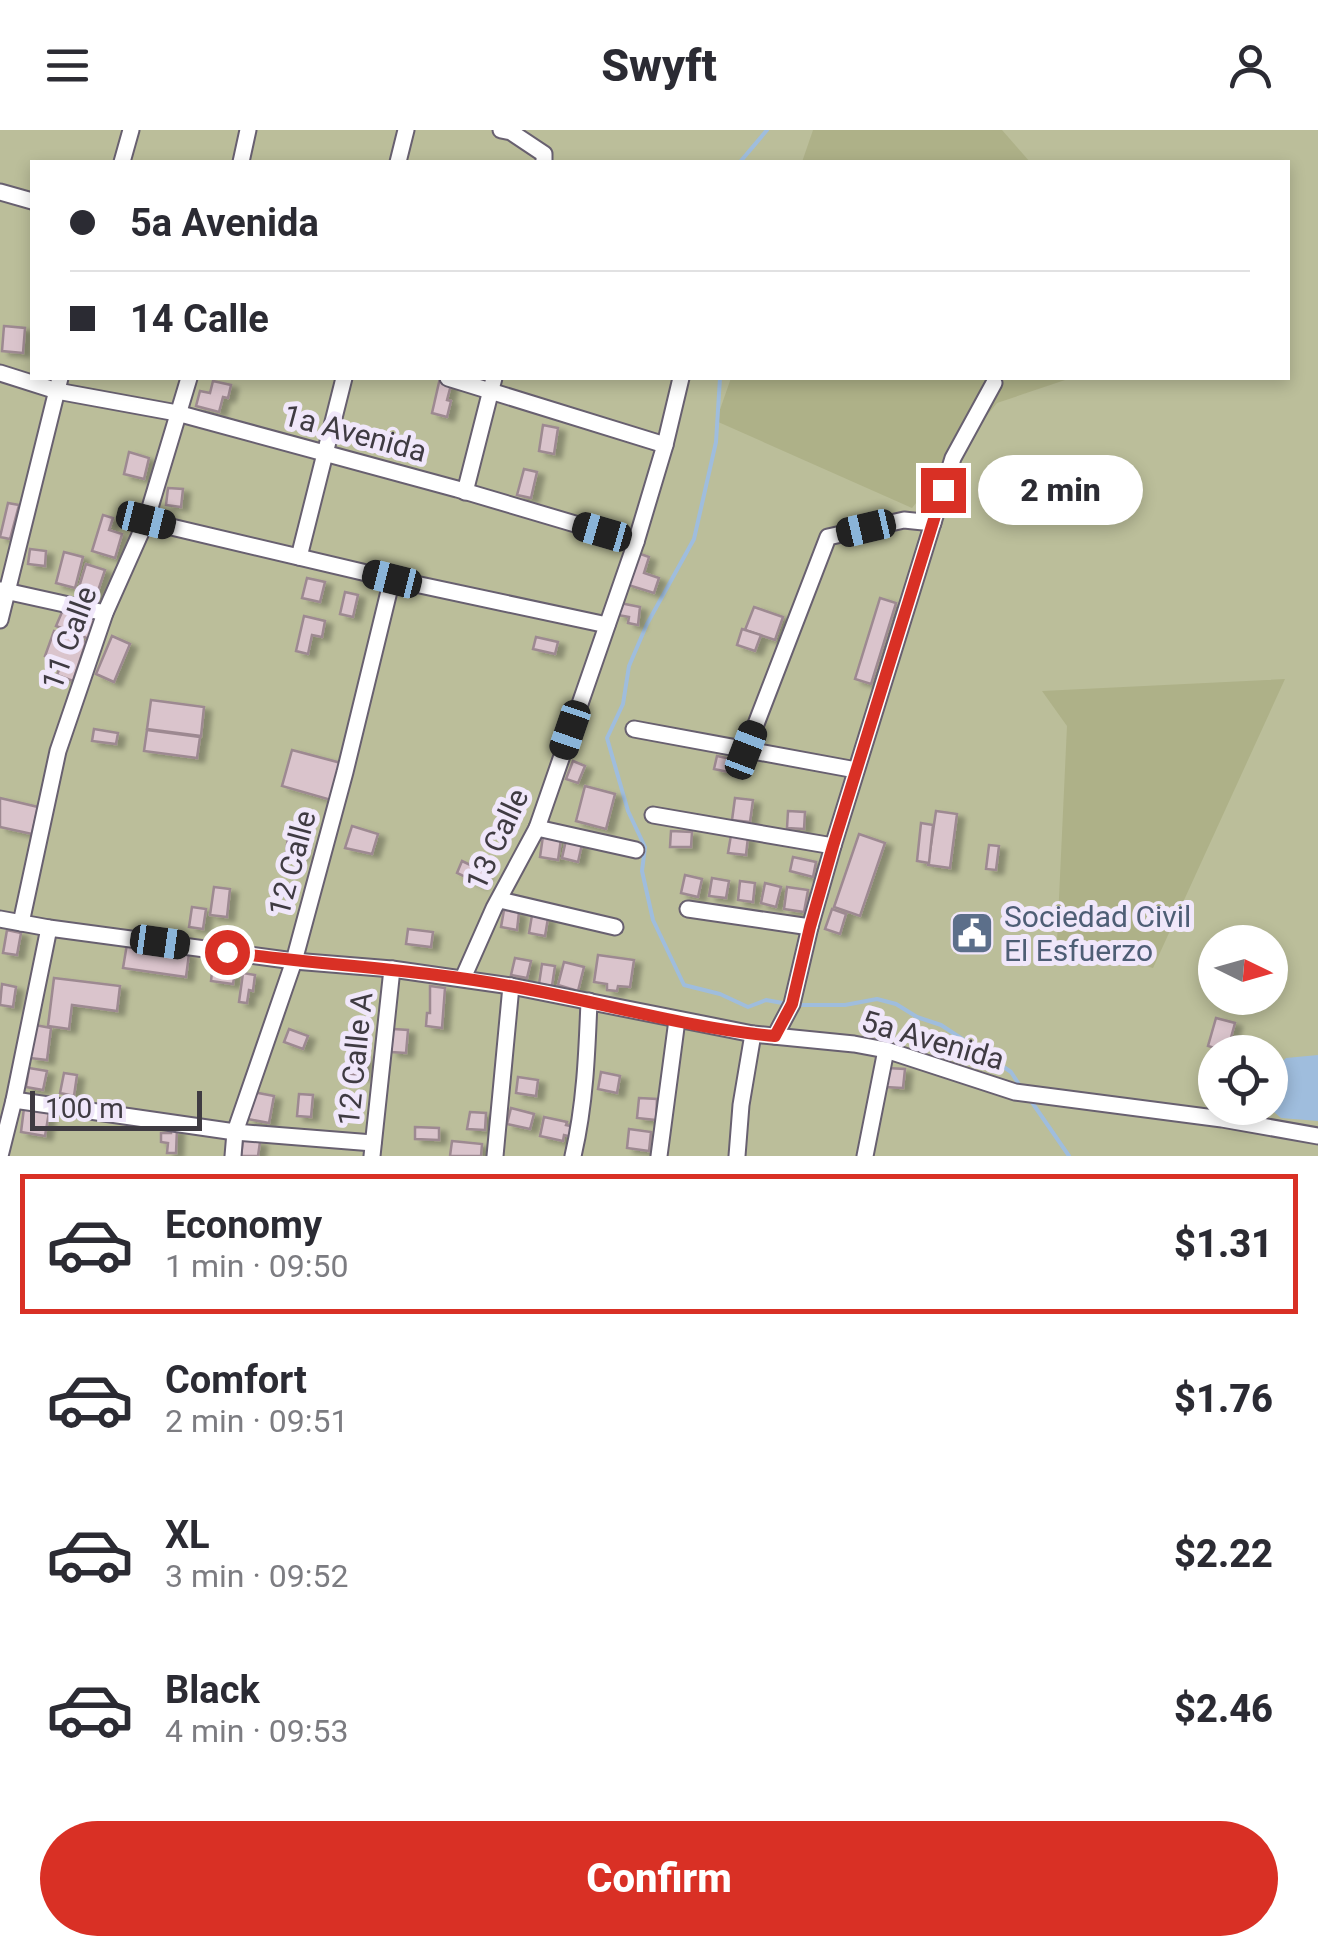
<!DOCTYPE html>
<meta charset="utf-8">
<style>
:root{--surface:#fff;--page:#f2f2f3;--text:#2b2b33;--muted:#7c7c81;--line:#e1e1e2;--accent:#d93025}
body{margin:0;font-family:Roboto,sans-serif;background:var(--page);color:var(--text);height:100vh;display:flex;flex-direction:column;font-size:38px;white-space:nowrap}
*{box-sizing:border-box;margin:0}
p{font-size:32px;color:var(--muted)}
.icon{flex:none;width:55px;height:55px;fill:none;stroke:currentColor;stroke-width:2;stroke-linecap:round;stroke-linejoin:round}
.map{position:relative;height:1026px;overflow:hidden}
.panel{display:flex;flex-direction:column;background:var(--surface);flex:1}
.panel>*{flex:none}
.hud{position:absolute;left:30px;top:30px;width:1260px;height:220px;border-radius:0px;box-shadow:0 5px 15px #0003;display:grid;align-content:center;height:220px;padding:0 40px;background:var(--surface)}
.needle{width:65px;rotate:95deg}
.fabs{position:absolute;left:1198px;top:795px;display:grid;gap:20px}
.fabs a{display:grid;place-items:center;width:90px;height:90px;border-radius:50%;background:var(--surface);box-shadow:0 5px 15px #0003;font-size:50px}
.scale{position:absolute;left:30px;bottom:25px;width:172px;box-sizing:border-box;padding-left:10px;border:5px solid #3f3b42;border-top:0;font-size:28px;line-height:35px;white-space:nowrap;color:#3f3b42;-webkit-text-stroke:8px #f0e7fa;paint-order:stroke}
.end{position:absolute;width:45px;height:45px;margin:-22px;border:12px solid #d93025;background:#fff;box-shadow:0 0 0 5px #fff}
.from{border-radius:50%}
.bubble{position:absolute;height:70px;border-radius:35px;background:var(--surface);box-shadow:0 5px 15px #0003;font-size:32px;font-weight:800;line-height:70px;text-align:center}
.car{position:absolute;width:30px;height:60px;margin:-30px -15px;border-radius:12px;box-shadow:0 0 8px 2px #0007;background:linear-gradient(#222 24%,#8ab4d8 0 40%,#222 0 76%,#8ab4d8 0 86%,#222 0)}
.hud b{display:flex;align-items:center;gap:35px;height:95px;font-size:38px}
.hud b+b{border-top:2px solid var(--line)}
.hud i{width:25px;height:25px;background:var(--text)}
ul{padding:18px 0 0;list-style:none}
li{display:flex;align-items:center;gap:30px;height:140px;margin:0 20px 15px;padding:0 20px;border:5px solid transparent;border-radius:0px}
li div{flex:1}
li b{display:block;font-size:38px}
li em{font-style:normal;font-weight:800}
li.active{border-color:var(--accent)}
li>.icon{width:90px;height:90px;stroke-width:1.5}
.primary-button{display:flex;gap:20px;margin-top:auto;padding:20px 40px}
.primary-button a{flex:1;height:115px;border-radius:60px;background:var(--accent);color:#fff;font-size:40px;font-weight:800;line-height:115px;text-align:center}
header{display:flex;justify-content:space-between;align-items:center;height:130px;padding:0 40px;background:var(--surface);font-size:45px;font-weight:800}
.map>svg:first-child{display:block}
.green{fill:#bbbe9a;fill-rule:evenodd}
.forest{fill:#aeb188}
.water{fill:#9fbddd}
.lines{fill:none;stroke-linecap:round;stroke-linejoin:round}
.stream{stroke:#9fbddd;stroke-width:4}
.building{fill:#dac4cc;stroke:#9d8991;stroke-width:2.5;filter:url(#shadow)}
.minor-casing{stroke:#686070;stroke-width:19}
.minor{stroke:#fff;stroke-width:15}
.route{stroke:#d93025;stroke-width:12}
.labels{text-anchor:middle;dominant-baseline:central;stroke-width:10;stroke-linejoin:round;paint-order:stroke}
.street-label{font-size:30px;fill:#3f3b42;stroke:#f0e7fa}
.service-label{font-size:30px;fill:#4e5e75;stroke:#f0e7fa;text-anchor:start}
</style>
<header><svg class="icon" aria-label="menu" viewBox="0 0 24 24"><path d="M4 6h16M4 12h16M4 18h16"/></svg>Swyft<svg class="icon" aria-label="person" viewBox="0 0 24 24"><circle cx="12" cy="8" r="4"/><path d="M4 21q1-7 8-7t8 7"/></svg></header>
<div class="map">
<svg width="1318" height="1026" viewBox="0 0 1318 1026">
<defs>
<filter id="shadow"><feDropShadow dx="7" dy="4" stdDeviation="2.5" flood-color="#0004"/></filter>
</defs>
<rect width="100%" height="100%" fill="#f0e7fa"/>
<!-- green -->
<path class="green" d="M0 0H1318V1026H0ZM32 32H1288V248H32ZM1215 812H1270V868H1215ZM1215 922H1270V978H1215Z"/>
<!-- forest -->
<g class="forest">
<polygon points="813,0 1002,0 1030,32 802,32"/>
<polygon points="731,248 1071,248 997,273 912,378 716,291"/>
<polygon points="1285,549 1153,838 1057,811 1067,596 1042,561"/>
</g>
<!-- water -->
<polygon class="water" points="1318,925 1318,991 1281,988 1269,978 1270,943 1286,928"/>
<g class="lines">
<!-- stream -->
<g class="stream">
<polyline points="740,32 767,0"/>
<polyline points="720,248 716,312 694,409 647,494 629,536 623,574 607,608 628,681 645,717 642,741 653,790 684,855 720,864 748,877 766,870 788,874"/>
<polyline points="798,875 845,875 877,869 896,874 917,887 941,895 982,922 1011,942 1020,956"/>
<polyline points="1029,968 1069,1026"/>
</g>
</g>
<!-- building -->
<g class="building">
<polygon points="4,196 25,198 23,223 2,221"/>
<polygon points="440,248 452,251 447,270 451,271 447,287 432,283"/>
<polygon points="213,251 231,255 228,268 223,267 219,282 196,276 200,261 210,263"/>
<polygon points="543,295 558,298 554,324 539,321"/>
<polygon points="129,322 149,328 144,349 124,344"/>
<polygon points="524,339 537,342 531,368 517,365"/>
<polygon points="168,358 183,359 181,377 166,375"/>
<polygon points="8,373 19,375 10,409 0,407"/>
<polygon points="103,385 113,388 109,400 122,404 115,428 92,421"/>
<polygon points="30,419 46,421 45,436 28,434"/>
<polygon points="64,422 83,427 75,458 56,453"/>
<polygon points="635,422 649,427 644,443 659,448 654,463 625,454"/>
<polygon points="86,434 105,440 95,470 77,464"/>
<polygon points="307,448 325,452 320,472 302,468"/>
<polygon points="345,462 358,465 353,487 340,484"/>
<polygon points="880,468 896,473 871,554 855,549"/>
<polygon points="620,473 640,477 638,495 628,493 629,487 618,485"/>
<polygon points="65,475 97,487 89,509 56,496"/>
<polygon points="754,477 783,487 775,510 745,500"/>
<polygon points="304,486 325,491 322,507 312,505 308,524 296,521"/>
<polygon points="742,499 761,505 755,521 737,515"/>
<polygon points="54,501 86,512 73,551 57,545 62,532 45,526"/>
<polygon points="112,506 130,514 114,552 96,544"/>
<polygon points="536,507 558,512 555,524 533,519"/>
<polygon points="151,570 204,577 201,606 147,599"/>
<polygon points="94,599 118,603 116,614 92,611"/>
<polygon points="147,600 200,607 197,628 144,621"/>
<polygon points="292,620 341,633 331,670 282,656"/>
<polygon points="717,626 736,630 733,643 714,639"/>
<polygon points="573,631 585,636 578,653 566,649"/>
<polygon points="585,656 615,664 606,699 576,691"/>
<polygon points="0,668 38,677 32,704 0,697"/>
<polygon points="735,668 753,670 750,692 732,690"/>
<polygon points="788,681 805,682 804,699 787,698"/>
<polygon points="936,681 957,684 950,738 928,735"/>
<polygon points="921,693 933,695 929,733 917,731"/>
<polygon points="352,696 378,704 372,724 345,718"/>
<polygon points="671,701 692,702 691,717 670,717"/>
<polygon points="859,704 885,713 860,786 834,777"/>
<polygon points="731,705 748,707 746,725 728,723"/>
<polygon points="288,706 303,708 301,726 286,724"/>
<polygon points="543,706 561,709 558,730 540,727"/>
<polygon points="566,710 582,714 578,732 562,728"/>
<polygon points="989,715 999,716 996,740 986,739"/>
<polygon points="793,727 816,732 813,747 790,741"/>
<polygon points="462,731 485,742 480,754 457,743"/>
<polygon points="685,745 702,749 698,767 681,763"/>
<polygon points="712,748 729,751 726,768 709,766"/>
<polygon points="740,751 755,753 753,772 738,770"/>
<polygon points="765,753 781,757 776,777 761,773"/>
<polygon points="214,757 230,759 227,787 210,785"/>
<polygon points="787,757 808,760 804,782 784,779"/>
<polygon points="192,777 206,779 203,799 189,797"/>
<polygon points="832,779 846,784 840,804 825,799"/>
<polygon points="504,780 519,782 517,800 501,797"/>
<polygon points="532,785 548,788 545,806 529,803"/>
<polygon points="408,799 433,802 431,817 406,814"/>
<polygon points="7,800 21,803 17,825 3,823"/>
<polygon points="127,814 189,824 186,847 123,838"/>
<polygon points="598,825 634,830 630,857 618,856 617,861 607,860 607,854 594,852"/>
<polygon points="515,828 531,831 527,848 511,845"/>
<polygon points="564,832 584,837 578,861 558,855"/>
<polygon points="213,833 236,836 233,854 211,851"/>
<polygon points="542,834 555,836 552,856 539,854"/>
<polygon points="243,843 255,845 253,861 249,860 247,873 239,872"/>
<polygon points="54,848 120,856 117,881 72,875 69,899 48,896"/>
<polygon points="2,854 16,857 13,877 0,875"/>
<polygon points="430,856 445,858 442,898 426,896 427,883 430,883"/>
<polygon points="1216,888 1235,893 1227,922 1208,916"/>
<polygon points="35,895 51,898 47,930 30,928"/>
<polygon points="289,899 308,906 303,919 284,912"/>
<polygon points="393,899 408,900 406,923 391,922"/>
<polygon points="351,924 365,926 363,946 349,944"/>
<polygon points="29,938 47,941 43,960 26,957"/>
<polygon points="887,938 905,939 903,958 885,957"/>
<polygon points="601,942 620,946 617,963 598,959"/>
<polygon points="64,943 77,945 74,966 60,963"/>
<polygon points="518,947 538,950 536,966 516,963"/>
<polygon points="253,962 274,966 269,993 248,989"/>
<polygon points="299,964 313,965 311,987 297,986"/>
<polygon points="639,968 657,969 656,990 637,988"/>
<polygon points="24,978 49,982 45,1006 21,1002"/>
<polygon points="511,978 534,984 530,999 507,994"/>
<polygon points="470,982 486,983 485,1000 467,999"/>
<polygon points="544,987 567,992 566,995 575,997 572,1007 564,1005 563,1011 540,1006"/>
<polygon points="415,997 439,998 439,1010 415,1009"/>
<polygon points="171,998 177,998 176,1023 167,1023 168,1013 161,1012 161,1003 171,1003"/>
<polygon points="629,999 651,1002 649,1021 627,1018"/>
<polygon points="243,1010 260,1012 258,1026 241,1026"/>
<polygon points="452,1011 482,1014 481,1026 450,1026"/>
</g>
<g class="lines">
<!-- minor casing -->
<g class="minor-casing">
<g id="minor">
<polyline points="501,0 511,2 544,24 544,32"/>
<polyline points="122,32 131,0"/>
<polyline points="241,32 248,0"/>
<polyline points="398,32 406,0"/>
<polyline points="0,62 32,71"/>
<polyline points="0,243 57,261 177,283 457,359 636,412"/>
<polyline points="448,248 665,315"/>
<polyline points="465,362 494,248"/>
<polyline points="146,391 392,449 607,495"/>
<polyline points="299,427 344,248"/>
<polyline points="1,460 105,483"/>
<polyline points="0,490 60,248"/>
<polyline points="634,599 856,640"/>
<polyline points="746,620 828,407 904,390 933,393"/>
<polyline points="653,685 833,716"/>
<polyline points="537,698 636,720"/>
<polyline points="500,770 615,797"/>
<polyline points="688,779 810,797"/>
<polyline points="0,789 49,798 294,831 392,839 511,856 753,904 854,914 886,920 1015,962 1222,989 1318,1006"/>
<polyline points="21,793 58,621 105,483 146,391 189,248"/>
<polyline points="463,848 494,778 537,698 636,412 665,315 681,248"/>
<polyline points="775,906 792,874 810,797 833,716 953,328 994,253"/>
<polyline points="14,970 235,1002 373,1013"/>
<polyline points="0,1026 14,970 49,798"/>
<polyline points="233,1026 235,1002 294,831 345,642 392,449"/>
<polyline points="372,1026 392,839"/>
<polyline points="495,1026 511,856"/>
<path d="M573 1026C585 975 587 923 589 871"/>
<polyline points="659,1026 677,890"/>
<polyline points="737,1026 741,975 753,904"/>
<polyline points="865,1026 886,920"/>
</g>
</g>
<!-- minor -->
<use href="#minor" class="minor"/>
</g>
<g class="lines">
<!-- route -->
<path class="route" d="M227 822C321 835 416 839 510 856 598 871 685 898 775 906L792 874 810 797 833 716 943 360"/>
</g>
<!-- icons -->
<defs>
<g id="civic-square" transform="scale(2.25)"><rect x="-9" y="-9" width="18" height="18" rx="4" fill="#5c6f8a" stroke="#f0e7fa"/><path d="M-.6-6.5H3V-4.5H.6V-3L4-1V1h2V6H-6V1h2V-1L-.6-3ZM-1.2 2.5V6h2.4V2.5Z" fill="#fff"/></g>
</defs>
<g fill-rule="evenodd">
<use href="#civic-square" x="972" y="803"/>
</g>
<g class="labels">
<!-- street labels -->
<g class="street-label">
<text transform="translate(355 303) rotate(15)">1a Avenida</text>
<text transform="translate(69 508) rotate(-70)">11 Calle</text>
<text transform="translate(497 709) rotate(-65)">13 Calle</text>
<text transform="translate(292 733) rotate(-75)">12 Calle</text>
<text transform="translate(933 910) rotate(16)">5a Avenida</text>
<text transform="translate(355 929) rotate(-84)">12 Calle A</text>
</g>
<!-- service labels -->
<g class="service-label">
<text x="1004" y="786">Sociedad Civil<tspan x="1004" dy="34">El Esfuerzo</tspan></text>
</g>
</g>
</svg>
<div class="fabs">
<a><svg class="needle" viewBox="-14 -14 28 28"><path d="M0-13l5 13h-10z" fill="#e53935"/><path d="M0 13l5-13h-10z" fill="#7c7c81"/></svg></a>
<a><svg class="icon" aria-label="locate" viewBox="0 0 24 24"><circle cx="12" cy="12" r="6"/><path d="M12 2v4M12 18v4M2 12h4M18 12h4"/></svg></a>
</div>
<div class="scale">100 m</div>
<i class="end from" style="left:227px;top:822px"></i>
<i class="end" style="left:943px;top:360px"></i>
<div class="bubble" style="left:978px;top:325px;width:165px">2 min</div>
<i class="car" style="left:146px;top:390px;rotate:104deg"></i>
<i class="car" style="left:866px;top:398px;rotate:257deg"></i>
<i class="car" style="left:602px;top:402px;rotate:286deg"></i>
<i class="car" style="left:392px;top:449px;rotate:284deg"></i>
<i class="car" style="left:570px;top:600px;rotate:199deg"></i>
<i class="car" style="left:746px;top:620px;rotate:21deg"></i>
<i class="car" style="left:160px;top:812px;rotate:98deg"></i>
<div class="hud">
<b><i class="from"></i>5a Avenida</b>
<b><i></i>14 Calle</b>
</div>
</div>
<section class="panel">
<ul>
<li class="active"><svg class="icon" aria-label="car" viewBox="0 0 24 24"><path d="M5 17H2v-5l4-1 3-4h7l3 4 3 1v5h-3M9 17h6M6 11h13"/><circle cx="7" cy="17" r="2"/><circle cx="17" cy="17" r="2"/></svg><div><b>Economy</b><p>1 min · 09:50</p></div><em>$1.31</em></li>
<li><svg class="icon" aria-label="car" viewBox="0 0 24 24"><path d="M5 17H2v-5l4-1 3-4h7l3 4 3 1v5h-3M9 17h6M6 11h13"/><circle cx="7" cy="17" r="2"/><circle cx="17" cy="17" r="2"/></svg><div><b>Comfort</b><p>2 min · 09:51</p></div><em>$1.76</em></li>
<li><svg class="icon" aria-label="car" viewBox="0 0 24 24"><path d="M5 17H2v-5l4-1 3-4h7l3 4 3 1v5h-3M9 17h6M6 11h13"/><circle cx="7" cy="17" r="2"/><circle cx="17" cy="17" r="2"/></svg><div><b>XL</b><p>3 min · 09:52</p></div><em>$2.22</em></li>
<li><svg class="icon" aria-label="car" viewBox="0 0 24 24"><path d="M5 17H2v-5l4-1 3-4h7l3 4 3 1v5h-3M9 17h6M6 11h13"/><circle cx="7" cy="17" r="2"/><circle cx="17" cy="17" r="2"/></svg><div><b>Black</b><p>4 min · 09:53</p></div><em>$2.46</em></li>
</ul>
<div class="primary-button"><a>Confirm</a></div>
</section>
